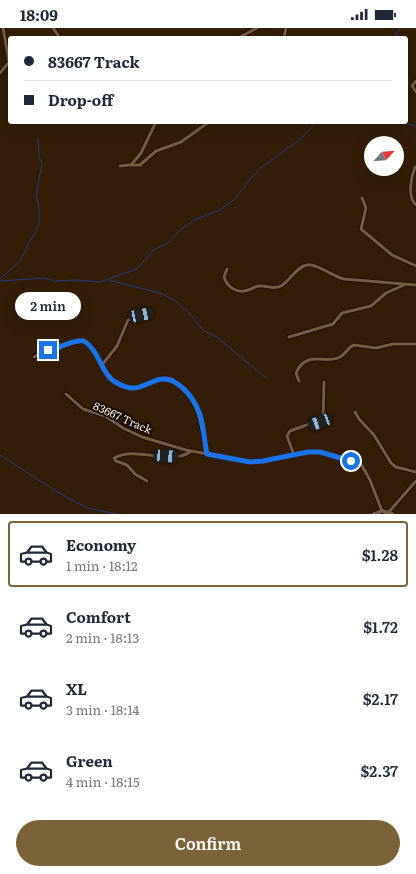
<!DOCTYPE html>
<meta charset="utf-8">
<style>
:root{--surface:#fff;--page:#f2f2f3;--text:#1f2937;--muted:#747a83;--line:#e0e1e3;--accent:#7a6338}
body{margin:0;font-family:Literata,serif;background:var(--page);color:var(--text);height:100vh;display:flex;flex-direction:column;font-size:15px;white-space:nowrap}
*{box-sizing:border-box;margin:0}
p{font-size:13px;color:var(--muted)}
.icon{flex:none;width:22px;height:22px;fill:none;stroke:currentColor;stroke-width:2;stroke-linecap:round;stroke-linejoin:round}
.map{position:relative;height:486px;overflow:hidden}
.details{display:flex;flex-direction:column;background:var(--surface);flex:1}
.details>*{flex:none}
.hud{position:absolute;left:8px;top:8px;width:400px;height:88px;border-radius:4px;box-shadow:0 4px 16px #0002;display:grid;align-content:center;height:88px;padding:0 16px;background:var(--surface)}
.needle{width:26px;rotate:64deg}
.controls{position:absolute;left:364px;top:108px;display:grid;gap:8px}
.controls a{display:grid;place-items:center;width:40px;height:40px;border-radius:50%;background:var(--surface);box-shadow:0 4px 16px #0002;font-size:20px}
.end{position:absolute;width:18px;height:18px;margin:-9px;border:5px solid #1a73e8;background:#fff;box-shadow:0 0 0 2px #fff}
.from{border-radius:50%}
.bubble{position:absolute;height:28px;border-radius:14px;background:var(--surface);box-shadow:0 4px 16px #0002;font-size:13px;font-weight:600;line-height:28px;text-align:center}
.car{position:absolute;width:12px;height:24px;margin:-12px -6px;border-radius:5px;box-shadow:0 0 3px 1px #0007;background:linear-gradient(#222 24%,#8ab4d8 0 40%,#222 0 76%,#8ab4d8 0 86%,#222 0)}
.hud b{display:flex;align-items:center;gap:14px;height:38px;font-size:15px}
.hud b+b{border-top:1px solid var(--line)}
.hud i{width:10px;height:10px;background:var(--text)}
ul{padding:7px 0 0;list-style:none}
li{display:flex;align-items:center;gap:12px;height:66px;margin:0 8px 6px;padding:0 8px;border:2px solid transparent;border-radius:4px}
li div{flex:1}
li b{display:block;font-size:15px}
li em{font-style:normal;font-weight:600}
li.on{border-color:var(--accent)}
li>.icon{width:36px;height:36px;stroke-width:1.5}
.action{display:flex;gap:8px;margin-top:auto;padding:8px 16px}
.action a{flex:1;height:46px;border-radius:24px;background:var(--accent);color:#fff;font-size:16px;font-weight:600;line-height:46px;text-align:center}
.status{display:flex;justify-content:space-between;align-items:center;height:28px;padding:0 20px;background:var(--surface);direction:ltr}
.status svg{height:11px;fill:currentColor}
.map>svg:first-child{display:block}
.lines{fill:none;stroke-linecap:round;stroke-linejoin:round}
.stream{stroke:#1f3d87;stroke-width:1}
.minor-casing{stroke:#1a0600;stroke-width:4.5}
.tertiary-casing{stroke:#1a0600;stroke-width:5.5}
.minor{stroke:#755c44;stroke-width:3}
.tertiary{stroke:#755c44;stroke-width:4}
.route{stroke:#1a73e8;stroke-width:5}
.labels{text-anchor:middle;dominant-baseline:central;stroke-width:4;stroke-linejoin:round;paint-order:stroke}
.street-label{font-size:11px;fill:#f9eadc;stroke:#130a03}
</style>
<div class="status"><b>18:09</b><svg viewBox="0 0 49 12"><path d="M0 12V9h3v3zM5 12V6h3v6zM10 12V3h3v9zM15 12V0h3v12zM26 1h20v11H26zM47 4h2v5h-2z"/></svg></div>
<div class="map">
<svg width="416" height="486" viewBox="0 0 416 486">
<rect width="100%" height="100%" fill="#331d06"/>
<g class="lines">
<!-- stream -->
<g class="stream">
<polyline points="394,10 400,0"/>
<polyline points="400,94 416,98"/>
<polyline points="0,251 20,233 39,196 39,178 36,167 42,136 39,129 38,111"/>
<polyline points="109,252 163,266 177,274 192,288 203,302 217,309 266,350"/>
<polyline points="0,253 45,250 55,253 77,252 100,254 137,241 153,222 168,215 180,202 196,191 218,183 235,171 250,151 263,138 301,111 316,94"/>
<path d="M0 427C29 445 57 466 88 480 97 483 107 483 116 486"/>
</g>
<!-- minor casing -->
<g class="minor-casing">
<g id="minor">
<polyline points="53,0 60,10"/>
<polyline points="238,10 257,0"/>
<polyline points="284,10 286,0"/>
<polyline points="0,45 9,34 3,0"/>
<polyline points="416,53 412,58 416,64"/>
<polyline points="131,137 141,125 156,94"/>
<polyline points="120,138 129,137 140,137 156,123 181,114 209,94"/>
<path d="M415 139C411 149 407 169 416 177"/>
<polyline points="362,170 366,180 361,201 392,227 416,238"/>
<path d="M227 241 224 249C227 259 237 266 248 262 252 261 255 258 259 258 267 257 273 262 281 258 290 253 297 238 307 237 317 235 333 249 344 251L416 257"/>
<polyline points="289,309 333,296 342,285 371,278 386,265 404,257"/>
<path d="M34 329 43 324 81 313C100 318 101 348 119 356 144 368 153 345 172 351 200 369 201 398 207 426"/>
<polyline points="102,337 117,318 128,292 150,285"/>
<path d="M299 353 296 345C307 321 325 337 340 329 346 326 348 319 354 317L376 320 393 316H416"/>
<polyline points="66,366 83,381 105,388 123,400 142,409 186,422 250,434 276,431 308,424 320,424 361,436 370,452 382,483"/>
<polyline points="355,384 359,391 374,407 391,435 396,439 416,444"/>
<polyline points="294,427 287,408 290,403 323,391 324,354"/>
<path d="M147 453 135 446 127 437 116 433 114 430C137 417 172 439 191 423"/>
<polyline points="388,485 416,453"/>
</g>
</g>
<!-- tertiary casing -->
<g class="tertiary-casing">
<polyline id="tertiary" points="374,486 382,483 392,486"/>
</g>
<!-- minor -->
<use href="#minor" class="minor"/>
<!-- tertiary -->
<use href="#tertiary" class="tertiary"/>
</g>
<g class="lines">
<!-- route -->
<path class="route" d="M48 322C60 321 72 311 84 313 100 323 101 347 117 355 135 365 141 358 157 352 176 346 193 369 199 384 204 397 204 413 207 426L250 434 263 433 308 424H320L351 433"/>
</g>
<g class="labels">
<!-- street labels -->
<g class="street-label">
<text transform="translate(123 389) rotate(24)">83667 Track</text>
</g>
</g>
</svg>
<div class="controls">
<a><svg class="needle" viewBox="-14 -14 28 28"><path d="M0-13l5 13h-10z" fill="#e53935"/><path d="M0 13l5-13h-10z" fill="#747a83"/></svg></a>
</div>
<i class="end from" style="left:351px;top:433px"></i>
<i class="end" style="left:48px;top:322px"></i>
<div class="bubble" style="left:15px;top:264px;width:66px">2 min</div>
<i class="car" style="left:141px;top:287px;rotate:78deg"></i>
<i class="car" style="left:320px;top:394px;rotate:250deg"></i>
<i class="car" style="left:166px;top:428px;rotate:94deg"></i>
<div class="hud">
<b><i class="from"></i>83667 Track</b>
<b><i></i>Drop-off</b>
</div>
</div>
<section class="details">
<ul>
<li class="on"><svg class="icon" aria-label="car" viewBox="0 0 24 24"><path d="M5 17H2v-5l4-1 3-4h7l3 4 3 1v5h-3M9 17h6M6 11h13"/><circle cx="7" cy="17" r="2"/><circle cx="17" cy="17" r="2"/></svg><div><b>Economy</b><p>1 min · 18:12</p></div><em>$1.28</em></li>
<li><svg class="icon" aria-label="car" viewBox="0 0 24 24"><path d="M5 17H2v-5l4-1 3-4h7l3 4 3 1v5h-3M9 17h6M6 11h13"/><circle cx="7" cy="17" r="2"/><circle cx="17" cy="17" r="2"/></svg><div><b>Comfort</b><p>2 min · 18:13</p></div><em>$1.72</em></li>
<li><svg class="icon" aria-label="car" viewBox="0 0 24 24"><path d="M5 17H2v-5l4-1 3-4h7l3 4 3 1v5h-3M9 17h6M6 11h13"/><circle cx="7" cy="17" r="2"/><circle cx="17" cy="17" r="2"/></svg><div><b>XL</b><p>3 min · 18:14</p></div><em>$2.17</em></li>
<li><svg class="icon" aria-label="car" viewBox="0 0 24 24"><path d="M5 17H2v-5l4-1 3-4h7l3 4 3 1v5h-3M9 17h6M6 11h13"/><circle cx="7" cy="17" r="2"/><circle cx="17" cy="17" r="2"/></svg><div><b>Green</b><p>4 min · 18:15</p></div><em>$2.37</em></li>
</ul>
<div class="action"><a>Confirm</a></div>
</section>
